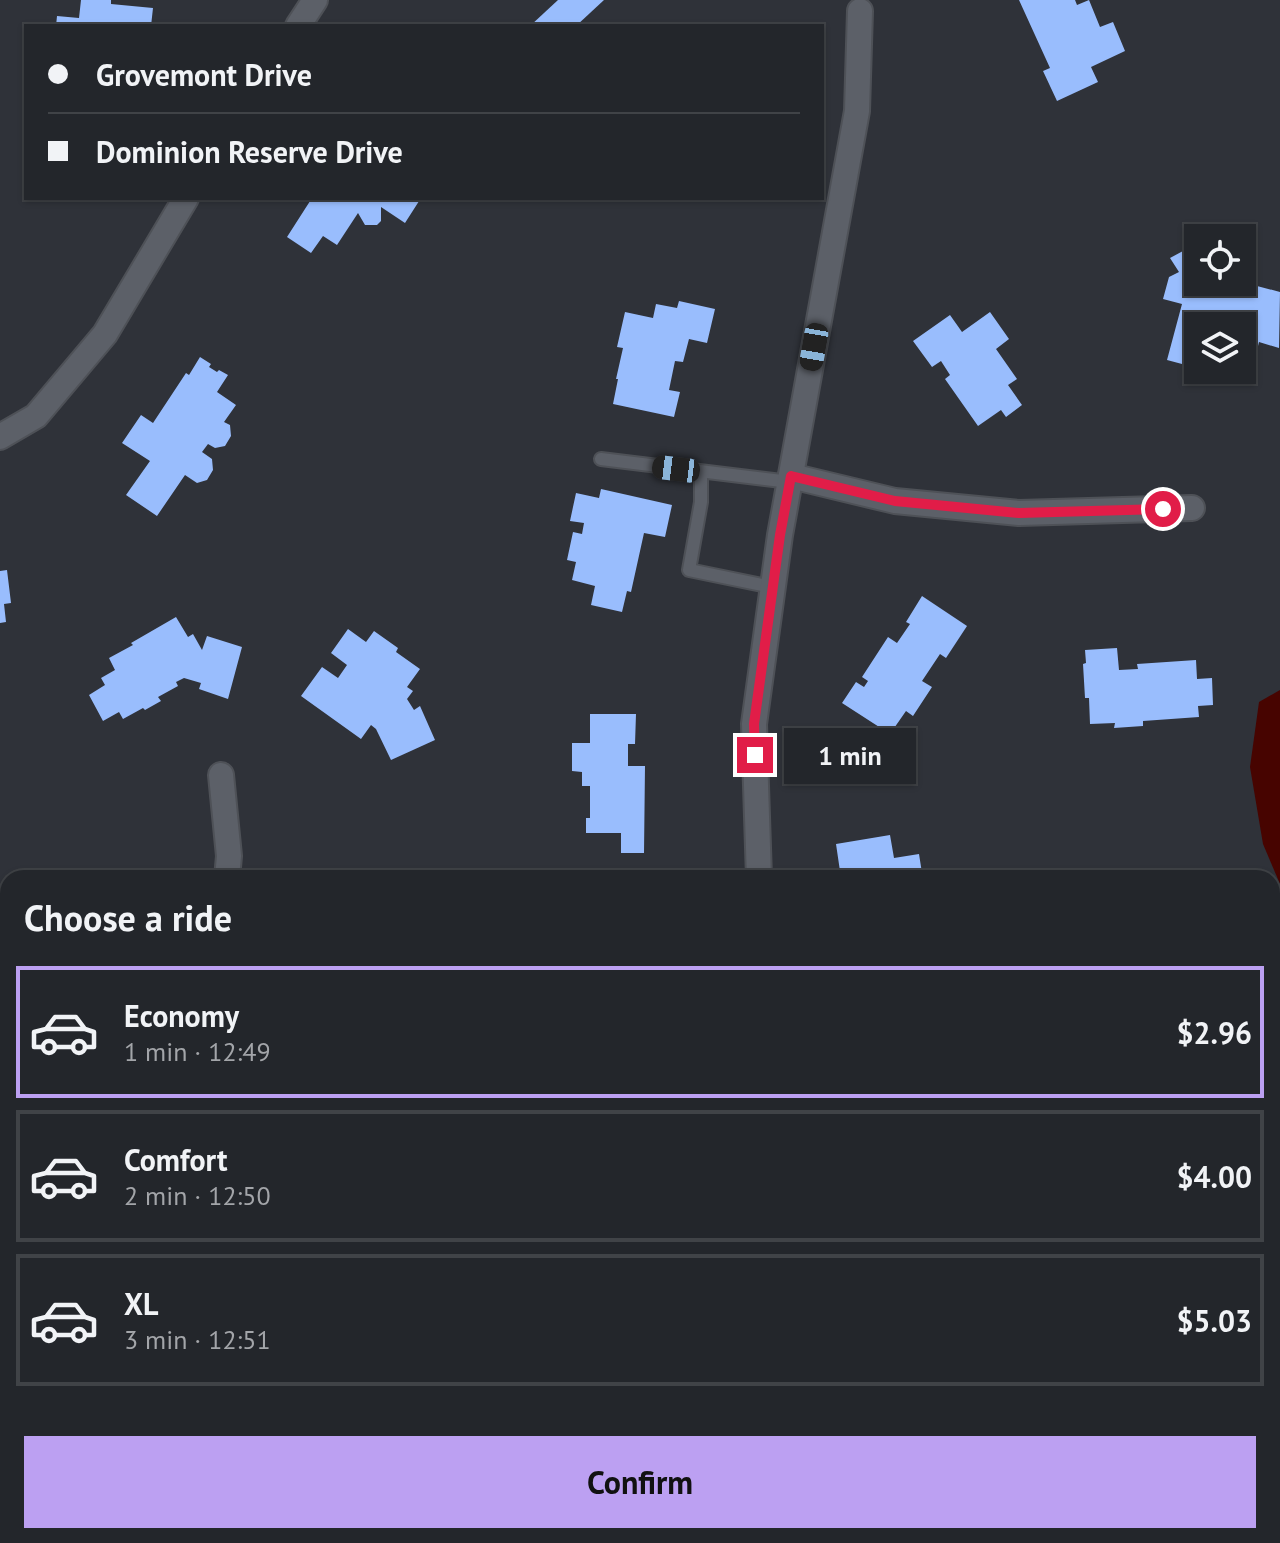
<!DOCTYPE html>
<meta charset="utf-8">
<style>
:root{--surface:#23262b;--page:#2f3237;--text:#f1f3f6;--muted:#a3a5a9;--line:#404347;--accent:#bca0f2}
body{margin:0;font-family:"PT Sans",sans-serif;background:var(--page);color:var(--text);height:100vh;display:flex;flex-direction:column;font-size:30px;white-space:nowrap}
*{box-sizing:border-box;margin:0}
p{font-size:26px;color:var(--muted)}
.icon{flex:none;width:44px;height:44px;fill:none;stroke:currentColor;stroke-width:2;stroke-linecap:round;stroke-linejoin:round}
.map{position:relative;flex:1;overflow:hidden}
.panel{position:absolute;left:0px;top:870px;width:1280px;height:674px;display:flex;flex-direction:column;background:var(--surface);border-radius:24px 24px 0 0;box-shadow:0 2px 6px #0004,0 0 0 2px var(--line)}
.panel>*{flex:none}
.hud{position:absolute;left:24px;top:24px;width:800px;height:176px;border-radius:0px;box-shadow:0 2px 6px #0004,0 0 0 2px var(--line);display:grid;align-content:center;height:176px;padding:0 24px;background:var(--surface)}
.fabs{position:absolute;left:1184px;top:224px;display:grid;gap:16px}
.fabs a{display:grid;place-items:center;width:72px;height:72px;border-radius:0px;background:var(--surface);box-shadow:0 2px 6px #0004,0 0 0 2px var(--line);font-size:40px}
.end{position:absolute;width:36px;height:36px;margin:-18px;border:10px solid #e11d48;background:#fff;box-shadow:0 0 0 4px #fff}
.from{border-radius:50%}
.bubble{position:absolute;height:56px;border-radius:0px;background:var(--surface);box-shadow:0 2px 6px #0004,0 0 0 2px var(--line);font-size:26px;font-weight:800;line-height:56px;text-align:center}
.car{position:absolute;width:24px;height:48px;margin:-24px -12px;border-radius:10px;box-shadow:0 0 6px 2px #0007;background:linear-gradient(#222 24%,#8ab4d8 0 40%,#222 0 76%,#8ab4d8 0 86%,#222 0)}
.hud b{display:flex;align-items:center;gap:28px;height:76px;font-size:30px}
.hud b+b{border-top:2px solid var(--line)}
.hud i{width:20px;height:20px;background:var(--text)}
ul{padding:0;list-style:none}
li{display:flex;align-items:center;gap:24px;height:132px;margin:0 16px 12px;padding:0 8px;border:4px solid var(--line);border-radius:0px}
li div{flex:1}
li b{display:block;font-size:30px}
li em{font-style:normal;font-weight:800}
li.active{border-color:var(--accent)}
li>.icon{width:72px;height:72px;stroke-width:1.5}
h2{padding:0 24px;font-size:36px;line-height:96px}
.cta{display:flex;gap:16px;margin-top:auto;padding:16px 24px}
.cta a{flex:1;height:92px;border-radius:0px;background:var(--accent);color:#111;font-size:32px;font-weight:800;line-height:92px;text-align:center}
.map>svg:first-child{display:block}
.water{fill:#470400}
.building{fill:#99bdfd}
.lines{fill:none;stroke-linecap:round;stroke-linejoin:round}
.service-casing{stroke:#4e5157;stroke-width:16}
.minor-casing{stroke:#4e5157;stroke-width:28}
.service{stroke:#5c6068;stroke-width:12}
.minor{stroke:#5c6068;stroke-width:24}
.route{stroke:#e11d48;stroke-width:10}
</style>
<div class="map">
<svg width="1280" height="1543" viewBox="0 0 1280 1543">
<rect width="100%" height="100%" fill="#2f3239"/>
<!-- water -->
<polygon class="water" points="1280,690 1280,884 1263,844 1250,767 1259,702"/>
<!-- building -->
<g class="building">
<polygon points="81,0 111,0 111,4 153,8 151,26 56,26 57,16 79,18"/>
<polygon points="558,0 604,0 576,26 530,26"/>
<polygon points="1019,0 1075,0 1077,5 1089,0 1100,27 1113,22 1125,51 1091,67 1098,82 1057,101 1043,71 1050,68"/>
<polygon points="312,198 421,198 405,223 381,207 381,221 377,225 365,225 358,213 337,245 323,236 311,253 287,237"/>
<polygon points="1196,244 1198,247 1198,282 1242,282 1280,292 1279,348 1259,342 1254,362 1242,359 1242,326 1198,326 1197,368 1167,360 1182,304 1163,299 1169,277 1179,272 1170,258"/>
<polygon points="679,301 715,309 707,343 689,339 683,362 675,361 669,390 680,392 674,417 613,404 618,379 616,379 623,348 617,347 625,312 653,318 656,304 677,308"/>
<polygon points="990,312 1009,339 996,349 1017,379 1008,385 1022,405 1006,417 1001,410 978,426 945,379 950,375 941,361 932,367 913,341 950,315 962,332"/>
<polygon points="200,357 211,364 209,367 217,372 219,370 228,375 217,392 236,405 224,422 230,425 231,436 225,446 215,448 208,444 202,452 212,459 213,470 207,480 197,483 185,475 157,516 126,495 150,461 122,443 141,415 153,423 186,373 189,375"/>
<polygon points="601,489 672,505 665,537 644,533 631,592 627,591 622,612 591,605 595,586 572,580 576,562 567,560 573,532 582,534 584,523 570,521 576,493 599,498"/>
<polygon points="7,570 11,603 4,604 6,622 0,623 0,571"/>
<polygon points="922,596 967,626 946,658 940,654 922,681 932,687 913,716 906,711 890,734 842,703 856,682 864,687 868,681 862,677 888,637 897,643 910,624 906,622"/>
<polygon points="176,617 188,637 193,634 202,650 207,636 242,647 228,699 199,689 201,683 184,678 176,682 178,686 158,697 161,701 145,710 143,708 123,719 119,712 103,721 89,695 105,685 101,678 115,670 109,658 133,645 131,643"/>
<polygon points="348,629 366,642 374,631 398,648 396,652 420,669 407,687 413,691 407,699 414,710 420,706 435,740 391,760 376,729 371,725 361,739 301,696 322,667 338,678 347,665 331,653"/>
<polygon points="1117,648 1119,670 1138,669 1137,664 1196,660 1197,679 1212,678 1213,705 1198,706 1199,717 1143,721 1143,726 1114,728 1115,723 1090,724 1089,698 1085,698 1083,664 1086,663 1085,650"/>
<polygon points="590,714 636,714 635,744 628,744 628,766 645,766 644,853 621,853 621,833 586,833 586,818 590,818 590,786 582,786 582,772 572,771 572,743 590,743"/>
<polygon points="890,835 894,858 919,854 922,873 949,868 951,878 883,878 883,872 841,878 836,844"/>
<polygon points="8,959 8,1024 0,1029 0,963"/>
<polygon points="0,1247 8,1248 8,1296 5,1295 2,1316 0,1316"/>
<polygon points="1280,1289 1280,1356 1272,1360 1272,1293"/>
<polygon points="452,1536 494,1536 498,1543 456,1543"/>
<polygon points="712,1536 801,1536 794,1543 712,1543 709,1540"/>
</g>
<g class="lines">
<!-- service casing -->
<g class="service-casing">
<g id="service">
<polyline points="601,459 790,482"/>
<polyline points="701,472 701,502 689,570 772,587"/>
</g>
</g>
<!-- minor casing -->
<g class="minor-casing">
<g id="minor">
<polyline points="298,26 315,0"/>
<polyline points="0,437 36,416 105,334 186,198"/>
<polyline points="791,476 895,501 1019,513 1192,508"/>
<polyline points="221,775 229,856 227,878"/>
<polyline points="759,878 754,724 780,535 857,111 860,11"/>
<polyline points="0,1120 8,1120"/>
<polyline points="1272,1151 1280,1148"/>
<polyline points="1011,1536 1013,1543"/>
<polyline points="310,1543 311,1536"/>
</g>
</g>
<!-- service -->
<use href="#service" class="service"/>
<!-- minor -->
<use href="#minor" class="minor"/>
</g>
<g class="lines">
<!-- route -->
<polyline class="route" points="755,755 754,724 780,535 791,476 895,501 1019,513 1163,509"/>
</g>
</svg>
<div class="fabs">
<a><svg class="icon" aria-label="locate" viewBox="0 0 24 24"><circle cx="12" cy="12" r="6"/><path d="M12 2v4M12 18v4M2 12h4M18 12h4"/></svg></a>
<a><svg class="icon" aria-label="layers" viewBox="0 0 24 24"><path d="M12 4l9 5-9 5-9-5zM3 14l9 5 9-5"/></svg></a>
</div>
<i class="end from" style="left:1163px;top:509px"></i>
<i class="end" style="left:755px;top:755px"></i>
<div class="bubble" style="left:784px;top:728px;width:132px">1 min</div>
<i class="car" style="left:814px;top:347px;rotate:190deg"></i>
<i class="car" style="left:676px;top:469px;rotate:277deg"></i>
<div class="hud">
<b><i class="from"></i>Grovemont Drive</b>
<b><i></i>Dominion Reserve Drive</b>
</div>
<section class="panel">
<h2>Choose a ride</h2>
<ul>
<li class="active"><svg class="icon" aria-label="car" viewBox="0 0 24 24"><path d="M5 17H2v-5l4-1 3-4h7l3 4 3 1v5h-3M9 17h6M6 11h13"/><circle cx="7" cy="17" r="2"/><circle cx="17" cy="17" r="2"/></svg><div><b>Economy</b><p>1 min · 12:49</p></div><em>$2.96</em></li>
<li><svg class="icon" aria-label="car" viewBox="0 0 24 24"><path d="M5 17H2v-5l4-1 3-4h7l3 4 3 1v5h-3M9 17h6M6 11h13"/><circle cx="7" cy="17" r="2"/><circle cx="17" cy="17" r="2"/></svg><div><b>Comfort</b><p>2 min · 12:50</p></div><em>$4.00</em></li>
<li><svg class="icon" aria-label="car" viewBox="0 0 24 24"><path d="M5 17H2v-5l4-1 3-4h7l3 4 3 1v5h-3M9 17h6M6 11h13"/><circle cx="7" cy="17" r="2"/><circle cx="17" cy="17" r="2"/></svg><div><b>XL</b><p>3 min · 12:51</p></div><em>$5.03</em></li>
</ul>
<div class="cta"><a>Confirm</a></div>
</section>
</div>
